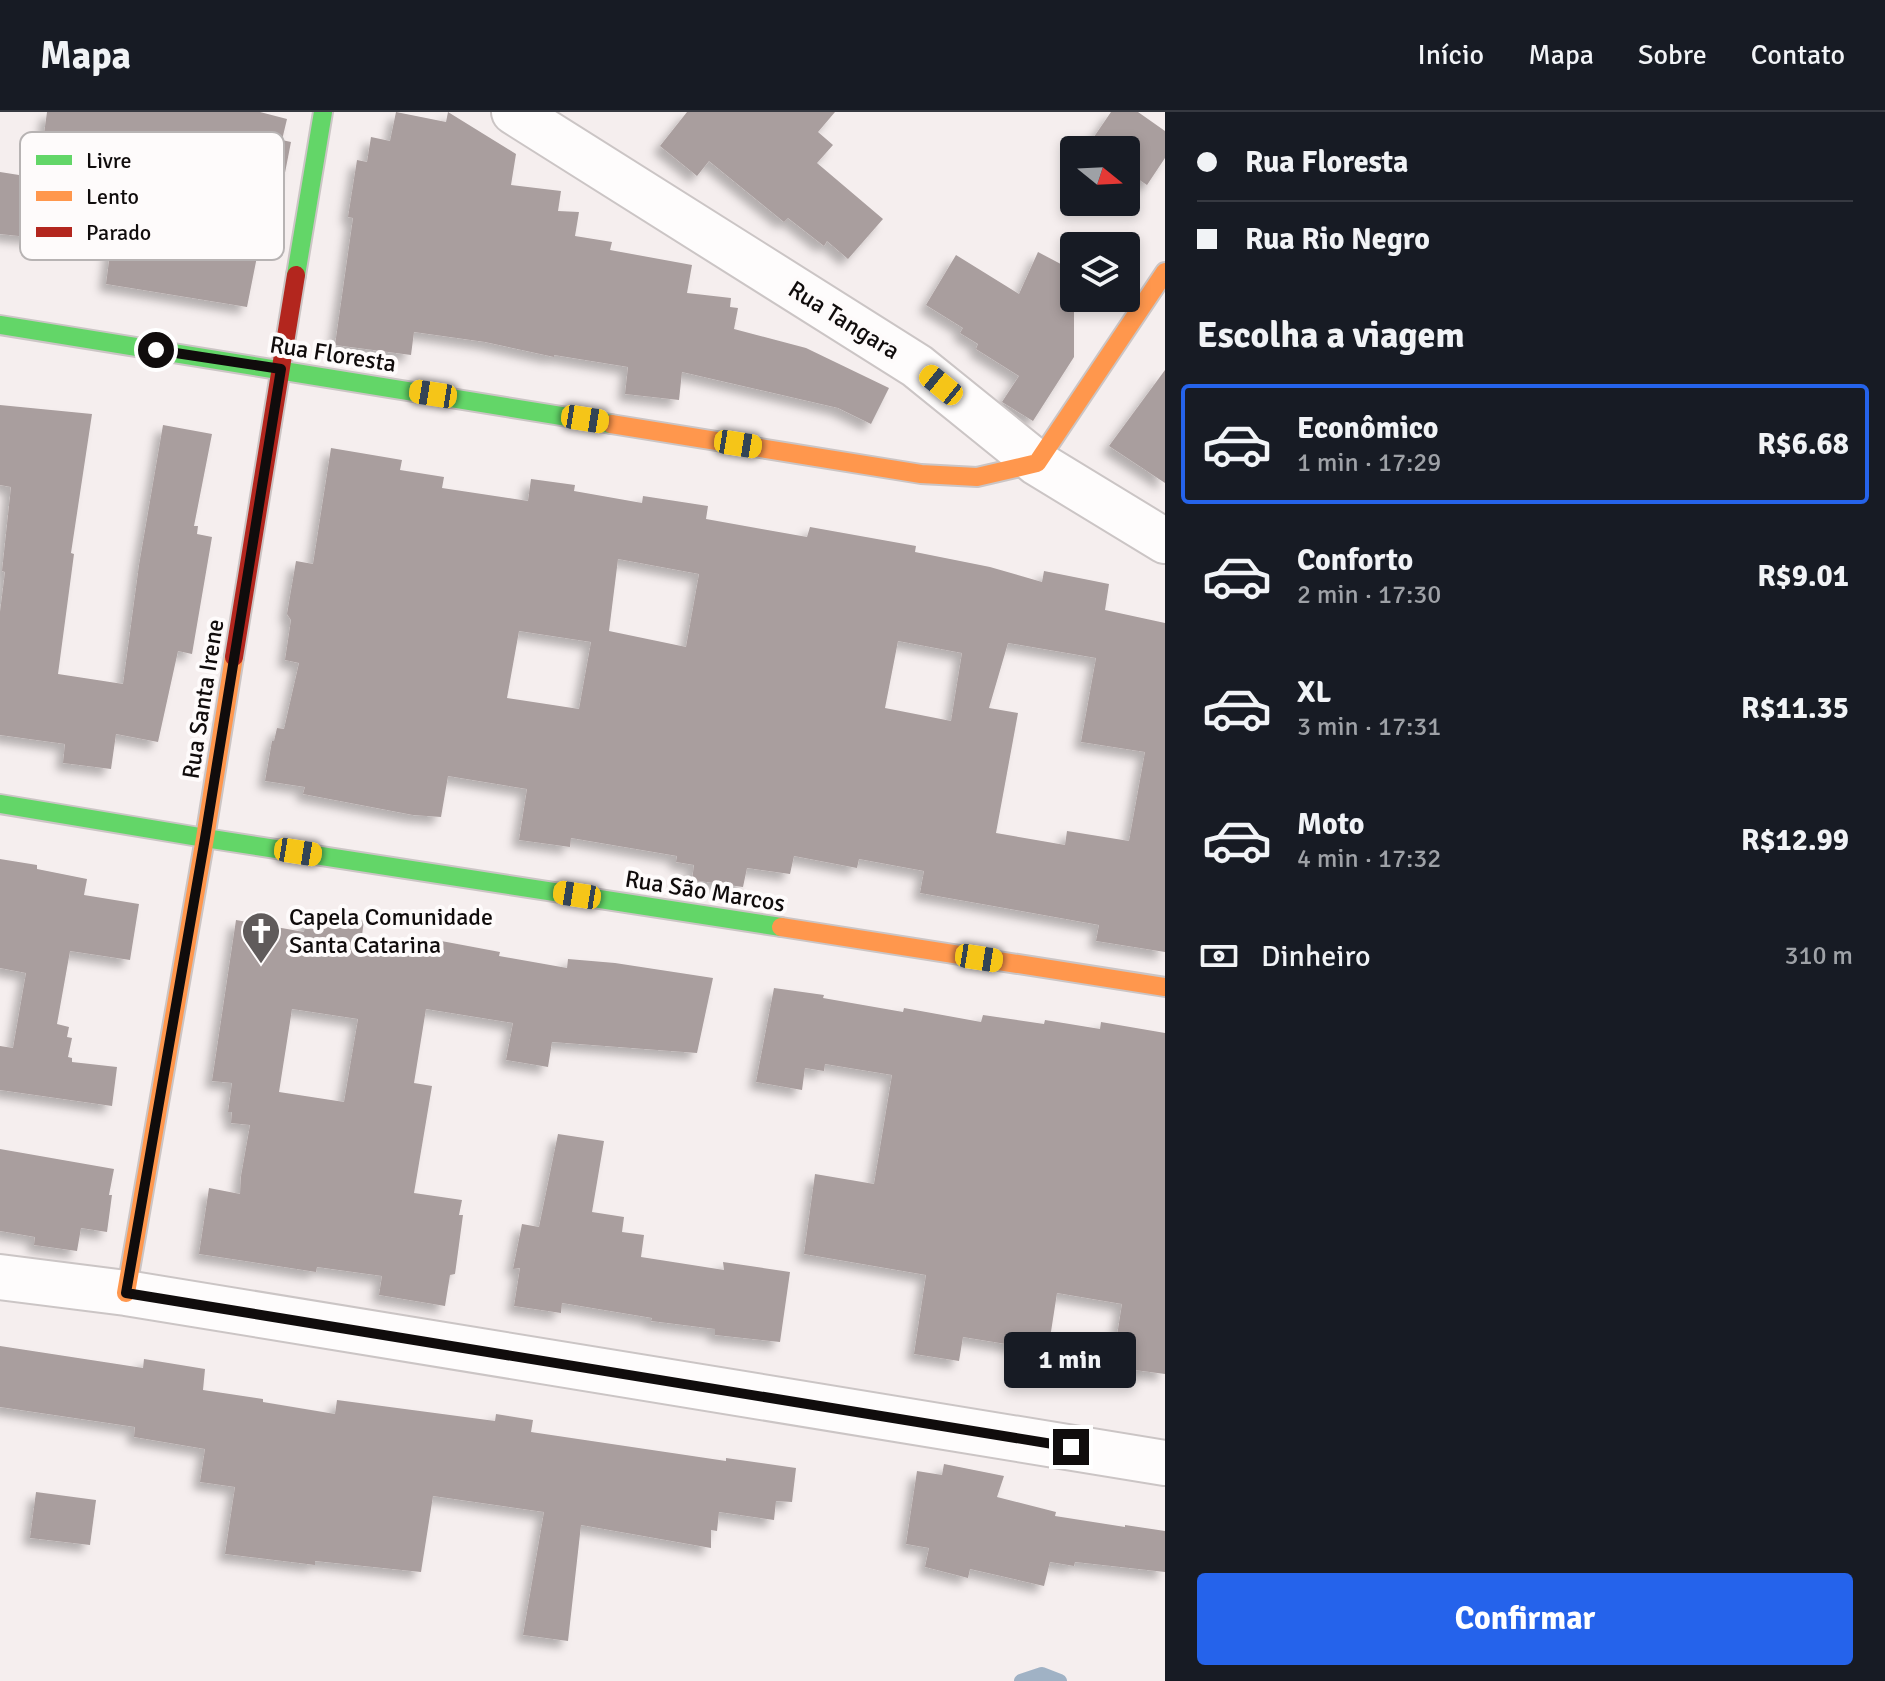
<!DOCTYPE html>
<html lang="pt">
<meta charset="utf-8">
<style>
:root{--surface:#171b24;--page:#242831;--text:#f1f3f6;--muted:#9ea1a6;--line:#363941;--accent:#2563eb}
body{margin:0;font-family:Signika,sans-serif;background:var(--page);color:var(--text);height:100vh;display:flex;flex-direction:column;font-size:30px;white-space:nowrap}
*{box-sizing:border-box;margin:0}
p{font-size:26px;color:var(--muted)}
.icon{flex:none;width:44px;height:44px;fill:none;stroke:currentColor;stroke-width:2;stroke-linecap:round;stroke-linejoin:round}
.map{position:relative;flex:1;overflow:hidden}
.drawer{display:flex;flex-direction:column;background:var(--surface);width:720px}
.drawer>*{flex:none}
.guide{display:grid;align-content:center;height:176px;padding:0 32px;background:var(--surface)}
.needle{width:52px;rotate:108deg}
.buttons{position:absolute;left:1060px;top:24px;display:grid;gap:16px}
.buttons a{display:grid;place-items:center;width:80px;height:80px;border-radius:8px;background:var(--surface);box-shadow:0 4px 12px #0003;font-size:40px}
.end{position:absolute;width:36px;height:36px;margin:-18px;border:10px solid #100c0c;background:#fff;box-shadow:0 0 0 4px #fff}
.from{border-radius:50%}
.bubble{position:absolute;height:56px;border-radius:8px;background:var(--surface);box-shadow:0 4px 12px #0003;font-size:26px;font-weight:800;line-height:56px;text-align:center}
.car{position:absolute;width:24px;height:48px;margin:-24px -12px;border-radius:10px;box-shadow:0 0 6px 2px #0007;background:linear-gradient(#f5c518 24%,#345 0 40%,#f5c518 0 76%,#345 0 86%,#f5c518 0)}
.guide b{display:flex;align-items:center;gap:28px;height:76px;font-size:30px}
.guide b+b{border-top:2px solid var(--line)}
.guide i{width:20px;height:20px;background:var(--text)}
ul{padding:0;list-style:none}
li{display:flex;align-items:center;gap:24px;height:120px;margin:0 16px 12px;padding:0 16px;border:4px solid transparent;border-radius:8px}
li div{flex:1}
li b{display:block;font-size:30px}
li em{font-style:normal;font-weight:800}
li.on{border-color:var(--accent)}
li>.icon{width:72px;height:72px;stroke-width:1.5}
h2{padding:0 32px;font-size:36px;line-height:96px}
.pay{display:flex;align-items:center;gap:20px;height:88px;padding:0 32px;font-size:30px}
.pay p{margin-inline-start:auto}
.button{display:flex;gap:16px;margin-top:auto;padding:16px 32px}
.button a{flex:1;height:92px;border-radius:8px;background:var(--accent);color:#fff;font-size:32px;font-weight:800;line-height:92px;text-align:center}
header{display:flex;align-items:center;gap:48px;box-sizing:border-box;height:112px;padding:0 40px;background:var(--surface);border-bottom:2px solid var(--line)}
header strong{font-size:38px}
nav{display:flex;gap:44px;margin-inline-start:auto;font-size:28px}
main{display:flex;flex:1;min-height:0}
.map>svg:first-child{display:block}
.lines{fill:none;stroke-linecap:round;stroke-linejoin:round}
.stream{stroke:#a0b2c5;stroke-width:14}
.building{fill:#a99e9e;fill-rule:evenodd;filter:url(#shadow)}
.street-casing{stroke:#cbc5c5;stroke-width:48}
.fast-casing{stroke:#cbc5c5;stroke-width:22}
.slow-casing{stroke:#cbc5c5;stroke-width:22}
.jam-casing{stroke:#cbc5c5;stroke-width:22}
.street{stroke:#fefcfc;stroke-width:44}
.fast{stroke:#63d668;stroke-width:18}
.slow{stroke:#ff974d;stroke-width:18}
.jam{stroke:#b3261e;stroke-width:18}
.route{stroke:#100c0c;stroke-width:10}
.labels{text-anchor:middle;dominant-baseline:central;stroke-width:8;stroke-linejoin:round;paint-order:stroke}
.street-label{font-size:24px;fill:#100c0c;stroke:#fefbfb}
.poi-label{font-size:24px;fill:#100c0c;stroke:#fefbfb;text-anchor:start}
.key{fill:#fefbfb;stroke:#b7b3b3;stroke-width:2}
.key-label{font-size:22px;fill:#100c0c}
</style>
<header>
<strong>Mapa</strong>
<nav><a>Início</a><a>Mapa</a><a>Sobre</a><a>Contato</a></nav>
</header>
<main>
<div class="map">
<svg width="1165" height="1569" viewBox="0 0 1165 1569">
<defs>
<filter id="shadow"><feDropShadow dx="-7" dy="7" stdDeviation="4" flood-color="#0004"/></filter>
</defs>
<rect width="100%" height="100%" fill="#f5eeee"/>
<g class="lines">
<!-- stream -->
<polyline class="stream" points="1021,1569 1042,1562 1060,1569"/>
</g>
<!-- building -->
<g class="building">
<polygon points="47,0 260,0 287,7 282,28 291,30 283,71 275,69 272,85 269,84 247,195 106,172 111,134 0,122 0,60 38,66"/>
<polygon points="396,0 446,10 448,0 516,42 511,73 561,79 558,99 579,100 575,124 612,130 610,138 692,153 687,181 731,186 730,195 738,196 734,217 806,236 889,276 871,312 838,296 682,260 679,288 625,282 628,255 554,243 554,245 485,230 414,220 411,243 335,233 353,106 348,105 357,48 367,50 371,25 390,29"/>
<polygon points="687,0 835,0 818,20 833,33 817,51 883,107 848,147 827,129 824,134 788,106 784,110 709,49 697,64 660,34"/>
<polygon points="1111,0 1138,0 1165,19 1165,46 1147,73 1126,59 1126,38 1085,38"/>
<polygon points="1038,140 1074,159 1074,245 1033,309 1002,290 1019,264 976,237 978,232 960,221 963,216 926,193 956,143 1019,182"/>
<polygon points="1165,258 1165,371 1109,334"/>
<polygon points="0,293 92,302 71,441 74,442 58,562 123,572 139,453 163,313 212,322 194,414 198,414 197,422 212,425 192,542 178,539 158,630 116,622 111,657 63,651 65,632 0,623 0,500 5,460 2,459 11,375 0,373"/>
<path d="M331 336 402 348 400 358 444 365 442 376 528 389 531 367 575 373 574 379 642 391 643 384 708 394 706 407 807 425 810 415 916 434 915 440 990 455 1042 470 1044 459 1109 472 1105 498 1165 511V840L1096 829 1099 813 920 781 924 759 859 747 857 756 794 744 790 762 747 756 743 775 692 768 694 753 676 750 677 744 571 726 570 735 519 728 527 677 448 664 441 705 413 703 303 682 305 675 265 669 272 629H274L277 616 284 617 299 551 285 548 291 508 287 502 296 449 313 452ZM618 447 699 462 686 535 609 519ZM519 519 591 530 579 597 507 586ZM898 529 962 541 951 609 885 596ZM1008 531 1096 546 1081 630 1145 640 1129 729 1067 719 1065 733 996 721 1018 601 989 596Z"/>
<polygon points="0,747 37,753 37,757 87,767 84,783 139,792 130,848 70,839 57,912 69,915 67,925 72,926 68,945 72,946 72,950 117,955 112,994 0,978 0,934 13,936 26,861 0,856"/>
<path d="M308 798 364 808 361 831 434 842 436 828 500 840 499 844 567 856 568 847 615 851 713 866 697 941 552 930 548 955 506 948 513 911 426 897 414 971 432 974 414 1081 462 1088 459 1103H463L455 1162 450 1163 445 1194 379 1183 382 1164 317 1155 316 1160 199 1142 209 1076 240 1082 241 1064 250 1013 231 1011 232 1000H228L232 971 212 969 236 808 304 820ZM292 897 358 907 344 990 279 980Z"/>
<polygon points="774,876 824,883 823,886 903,900 904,896 981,910 983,903 1044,912 1045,908 1100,917 1101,910 1165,921 1165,1262 1112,1255 1122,1192 1057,1181 1048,1239 963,1225 959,1249 914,1242 926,1163 804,1142 815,1062 874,1072 892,963 825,952 824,959 805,956 802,978 756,970"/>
<polygon points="558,1022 604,1029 592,1100 624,1105 622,1120 644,1123 641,1145 724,1158 723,1150 790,1160 780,1230 715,1223 715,1217 651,1209 652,1206 562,1191 561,1201 514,1194 520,1156 513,1157 522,1112 539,1115"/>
<polygon points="0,1037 114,1057 109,1083 112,1083 107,1120 81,1116 77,1139 34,1133 35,1125 0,1119"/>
<polygon points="0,1234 143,1256 144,1247 205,1257 203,1278 263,1287 263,1290 335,1302 337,1288 495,1309 496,1302 533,1308 531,1320 726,1349 726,1346 796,1356 792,1390 776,1389 774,1408 719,1400 717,1419 711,1418 711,1436 581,1413 568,1529 523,1523 544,1400 433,1384 421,1460 315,1449 315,1453 225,1442 235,1375 200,1370 205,1337 134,1325 135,1315 0,1295"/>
<polygon points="944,1352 1004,1364 997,1385 1056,1400 1055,1404 1125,1415 1125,1413 1165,1419 1165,1460 1075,1450 1074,1454 1050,1450 1044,1474 970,1457 968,1466 925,1455 929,1436 906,1432 917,1359 942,1363"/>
<polygon points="36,1380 96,1388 90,1433 30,1426"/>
</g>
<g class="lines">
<!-- street casing -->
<g class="street-casing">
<g id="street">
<polyline points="514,0 917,254 1037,351 1165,429"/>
<polyline points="0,1165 126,1181 1165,1351"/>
</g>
</g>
<!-- fast casing -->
<g class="fast-casing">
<g id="fast">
<polyline points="296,163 323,0"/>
<polyline points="0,213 611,312"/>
<polyline points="0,692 205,726 781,815"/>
</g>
</g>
<!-- slow casing -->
<g class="slow-casing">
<g id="slow">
<polyline points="611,312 921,362 977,365 1037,351 1165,160"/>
<polyline points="781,815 1165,875"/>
<polyline points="126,1181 205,726 234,545"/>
</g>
</g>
<!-- jam casing -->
<g class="jam-casing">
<polyline id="jam" points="234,545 296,163"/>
</g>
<!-- street -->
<use href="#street" class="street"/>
<!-- fast -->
<use href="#fast" class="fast"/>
<!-- slow -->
<use href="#slow" class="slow"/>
<!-- jam -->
<use href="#jam" class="jam"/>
</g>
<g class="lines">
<!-- route -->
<polyline class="route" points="156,238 281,257 205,726 126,1181 1071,1335"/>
</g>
<!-- icons -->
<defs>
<g id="church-pin" transform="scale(2)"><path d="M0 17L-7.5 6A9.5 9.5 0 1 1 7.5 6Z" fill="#605b5b" stroke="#fefbfb"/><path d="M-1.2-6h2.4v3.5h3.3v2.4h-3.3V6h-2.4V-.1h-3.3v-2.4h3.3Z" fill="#fff"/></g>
</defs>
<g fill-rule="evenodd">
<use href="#church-pin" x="261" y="819"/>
</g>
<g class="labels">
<!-- street labels -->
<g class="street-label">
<text transform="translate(844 208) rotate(32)">Rua Tangara</text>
<text transform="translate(333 242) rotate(9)">Rua Floresta</text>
<text transform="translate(203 587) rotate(-81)">Rua Santa Irene</text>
<text transform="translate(705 779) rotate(9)">Rua São Marcos</text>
</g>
<!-- poi labels -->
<g class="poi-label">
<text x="289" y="805">Capela Comunidade<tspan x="289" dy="28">Santa Catarina</tspan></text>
</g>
</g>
<!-- legend -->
<rect x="20" y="20" width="264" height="128" rx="12" class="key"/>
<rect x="36" y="43" width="36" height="10" fill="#63d668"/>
<rect x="36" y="79" width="36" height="10" fill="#ff974d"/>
<rect x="36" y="115" width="36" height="10" fill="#b3261e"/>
<g class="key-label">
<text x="86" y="56">Livre</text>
<text x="86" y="92">Lento</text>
<text x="86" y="128">Parado</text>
</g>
</svg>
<div class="buttons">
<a><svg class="needle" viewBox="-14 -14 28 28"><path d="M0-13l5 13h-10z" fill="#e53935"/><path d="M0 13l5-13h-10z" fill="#9ea1a6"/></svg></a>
<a><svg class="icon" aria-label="layers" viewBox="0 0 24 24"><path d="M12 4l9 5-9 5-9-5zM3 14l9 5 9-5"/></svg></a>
</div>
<i class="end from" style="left:156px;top:238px"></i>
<i class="end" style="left:1071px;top:1335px"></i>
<div class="bubble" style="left:1004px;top:1220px;width:132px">1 min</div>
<i class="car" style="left:941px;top:273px;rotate:309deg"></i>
<i class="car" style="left:433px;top:282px;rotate:279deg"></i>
<i class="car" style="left:585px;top:307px;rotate:99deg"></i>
<i class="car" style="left:738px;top:332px;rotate:99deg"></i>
<i class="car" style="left:298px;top:740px;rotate:99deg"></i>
<i class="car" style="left:577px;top:783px;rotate:279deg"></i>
<i class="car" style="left:979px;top:846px;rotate:99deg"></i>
</div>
<section class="drawer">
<div class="guide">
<b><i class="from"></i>Rua Floresta</b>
<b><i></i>Rua Rio Negro</b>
</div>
<h2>Escolha a viagem</h2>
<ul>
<li class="on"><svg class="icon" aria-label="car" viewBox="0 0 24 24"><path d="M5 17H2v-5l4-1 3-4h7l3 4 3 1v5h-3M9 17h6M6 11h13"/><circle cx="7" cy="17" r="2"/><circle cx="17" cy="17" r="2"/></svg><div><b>Econômico</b><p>1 min · 17:29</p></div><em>R$6.68</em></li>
<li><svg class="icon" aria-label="car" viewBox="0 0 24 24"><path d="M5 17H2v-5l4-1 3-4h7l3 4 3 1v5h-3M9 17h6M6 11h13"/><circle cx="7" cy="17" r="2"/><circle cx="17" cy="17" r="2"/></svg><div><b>Conforto</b><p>2 min · 17:30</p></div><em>R$9.01</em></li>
<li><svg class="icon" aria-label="car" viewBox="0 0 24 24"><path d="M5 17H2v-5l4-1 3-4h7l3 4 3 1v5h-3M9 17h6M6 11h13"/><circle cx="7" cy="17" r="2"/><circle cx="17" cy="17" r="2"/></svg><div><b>XL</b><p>3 min · 17:31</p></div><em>R$11.35</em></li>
<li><svg class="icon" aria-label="car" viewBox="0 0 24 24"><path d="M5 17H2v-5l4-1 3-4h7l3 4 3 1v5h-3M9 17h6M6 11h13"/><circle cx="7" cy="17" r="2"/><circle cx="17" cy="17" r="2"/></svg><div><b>Moto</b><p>4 min · 17:32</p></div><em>R$12.99</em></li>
</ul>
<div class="pay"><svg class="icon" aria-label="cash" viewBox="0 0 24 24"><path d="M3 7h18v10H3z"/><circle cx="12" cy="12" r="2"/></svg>Dinheiro<p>310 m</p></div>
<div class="button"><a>Confirmar</a></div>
</section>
</main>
